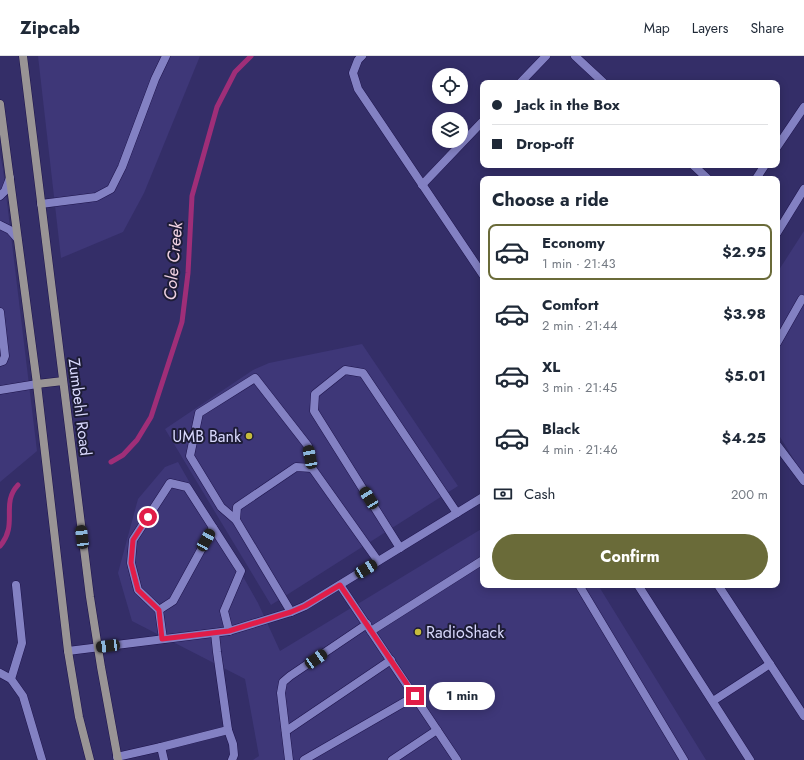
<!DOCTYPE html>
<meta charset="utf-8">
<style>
:root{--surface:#fff;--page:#f2f2f3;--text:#1f2937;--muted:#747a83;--line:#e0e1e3;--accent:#6a6b39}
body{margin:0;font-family:Jost,sans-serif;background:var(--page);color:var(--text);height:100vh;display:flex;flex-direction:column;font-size:15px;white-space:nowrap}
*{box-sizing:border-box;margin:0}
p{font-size:13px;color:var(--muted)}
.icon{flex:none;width:22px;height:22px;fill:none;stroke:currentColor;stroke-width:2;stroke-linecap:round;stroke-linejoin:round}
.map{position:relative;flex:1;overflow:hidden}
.sheet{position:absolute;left:480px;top:120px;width:300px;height:412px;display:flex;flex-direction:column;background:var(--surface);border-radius:8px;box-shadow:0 2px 10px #0003}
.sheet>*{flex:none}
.banner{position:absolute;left:480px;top:24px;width:300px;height:88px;border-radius:8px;box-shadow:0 2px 10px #0003;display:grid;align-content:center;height:88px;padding:0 12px;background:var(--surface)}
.buttons{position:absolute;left:432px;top:12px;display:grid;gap:8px}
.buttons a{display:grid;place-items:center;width:36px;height:36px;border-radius:50%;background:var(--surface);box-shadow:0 2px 10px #0003;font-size:20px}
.end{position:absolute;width:18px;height:18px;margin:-9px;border:5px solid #e11d48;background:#fff;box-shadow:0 0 0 2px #fff}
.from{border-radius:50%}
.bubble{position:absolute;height:28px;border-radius:14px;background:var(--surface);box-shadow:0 2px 10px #0003;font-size:13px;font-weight:700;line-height:28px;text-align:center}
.car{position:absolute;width:12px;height:24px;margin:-12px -6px;border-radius:5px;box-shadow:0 0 3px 1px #0007;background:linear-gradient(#222 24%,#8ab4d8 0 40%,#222 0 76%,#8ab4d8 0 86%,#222 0)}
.banner b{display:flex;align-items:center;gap:14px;height:38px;font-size:15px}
.banner b+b{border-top:1px solid var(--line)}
.banner i{width:10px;height:10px;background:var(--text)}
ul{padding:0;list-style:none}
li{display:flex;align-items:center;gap:12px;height:56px;margin:0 8px 6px;padding:0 4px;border:2px solid transparent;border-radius:8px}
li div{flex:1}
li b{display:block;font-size:15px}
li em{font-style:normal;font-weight:700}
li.active{border-color:var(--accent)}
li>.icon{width:36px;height:36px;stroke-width:1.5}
h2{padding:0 12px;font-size:18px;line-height:48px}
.pay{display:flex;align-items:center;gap:10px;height:44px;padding:0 12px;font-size:15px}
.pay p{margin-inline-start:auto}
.button{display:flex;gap:8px;margin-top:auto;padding:8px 12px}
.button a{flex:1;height:46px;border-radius:24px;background:var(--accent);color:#fff;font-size:16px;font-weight:700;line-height:46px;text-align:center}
header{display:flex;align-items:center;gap:24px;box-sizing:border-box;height:56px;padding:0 20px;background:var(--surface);border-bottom:1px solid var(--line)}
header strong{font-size:19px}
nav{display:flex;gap:22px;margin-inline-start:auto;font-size:14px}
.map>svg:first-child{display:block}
.built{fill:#3e3778}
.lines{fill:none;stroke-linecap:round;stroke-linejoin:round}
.stream{stroke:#9f2e78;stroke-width:5}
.lane-casing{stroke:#1d134b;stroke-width:9}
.street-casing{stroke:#1d134b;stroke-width:9}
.secondary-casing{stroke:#1d134b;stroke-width:9}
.lane{stroke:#8381c3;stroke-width:8}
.street{stroke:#8381c3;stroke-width:8}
.secondary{stroke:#999495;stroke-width:8}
.route{stroke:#e11d48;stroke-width:5}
.poi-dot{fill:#c6bc3c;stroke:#1d1c36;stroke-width:1.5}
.labels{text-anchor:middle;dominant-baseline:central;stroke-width:4;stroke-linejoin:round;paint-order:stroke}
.street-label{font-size:16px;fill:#d9d9fd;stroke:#1d1c36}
.poi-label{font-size:16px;fill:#d9d9fd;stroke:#1d1c36;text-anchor:end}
.water-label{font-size:17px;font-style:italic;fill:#f0d2e2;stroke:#1d1c36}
</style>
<header>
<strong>Zipcab</strong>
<nav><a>Map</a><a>Layers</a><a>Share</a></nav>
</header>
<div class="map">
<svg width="804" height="704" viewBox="0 0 804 704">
<rect width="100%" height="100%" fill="#342e68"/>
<!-- built -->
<g class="built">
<polygon points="38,0 200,0 144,137 123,176 61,202"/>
<polygon points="0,98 3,113 37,395 0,426"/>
<polygon points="804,175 804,420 777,376 777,217"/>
<polygon points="362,288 458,430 271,549 165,373 253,314 269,307"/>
<polygon points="178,406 258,547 280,595 483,472 483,529 598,529 706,704 253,704 259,700 245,623 132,565 118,517 138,443 165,411"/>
</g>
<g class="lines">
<!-- stream -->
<g class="stream">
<polyline points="111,406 123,399 137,384 151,361 182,266 188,217 192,140 217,51 235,16 251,0"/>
<path d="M0 490C19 468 0 448 18 429"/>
</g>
<!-- lane casing -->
<g class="lane-casing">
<g id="lane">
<polyline points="362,0 358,4 353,17 358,33 483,219"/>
<polyline points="575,0 604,27"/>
<polyline points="520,27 546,0"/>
<polyline points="777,91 804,51"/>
<polyline points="693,109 708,123"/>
<polyline points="756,123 765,109"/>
<polyline points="422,129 483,65"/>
<polyline points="0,140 5,135 10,122"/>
<polyline points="41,148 96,141 111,133 122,111 155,23 166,0"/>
<polyline points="0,169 10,174 17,182"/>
<polyline points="0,256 5,300 3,305 0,306"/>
<polyline points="777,287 802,243"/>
<polyline points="0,334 37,328"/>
<polyline points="777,389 804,425"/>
<polyline points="236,464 221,451 190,400 199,357 255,322 308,390 312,412"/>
<polyline points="400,492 314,355 315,338 345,314 363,317 457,457"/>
<polyline points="340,529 457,704"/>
<polyline points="579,529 684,704"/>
<polyline points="638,529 750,704"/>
<polyline points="159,554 173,545 213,472"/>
<polyline points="291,556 236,464 237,451 296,411 312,412 378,505"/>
<polyline points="371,575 483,504"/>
<polyline points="215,577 217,596 228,674 233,688 234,699 232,704"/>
<polyline points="163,583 159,554 138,534 131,507 133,484 170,427 187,431 241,515 224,555 229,575"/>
<polyline points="713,645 770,608"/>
<polyline points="286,675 391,604"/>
<polyline points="161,691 228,674"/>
<polyline points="117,701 161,691 164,704"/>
<polyline points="289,704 281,637 283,626 290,620 367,568"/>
<polyline points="304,704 415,640"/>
<polyline points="392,704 437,674"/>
</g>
</g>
<!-- street casing -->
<g class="street-casing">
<g id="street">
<polyline points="777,177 804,133"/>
<polyline points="16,529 22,587 11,623 23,640 42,704"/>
<polyline points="718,529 804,660"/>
<polyline points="68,595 229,575 291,556 305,550 483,441"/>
<polyline points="0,617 11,623"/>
</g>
</g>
<!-- secondary casing -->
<g class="secondary-casing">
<g id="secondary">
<polyline points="23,0 90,541 101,611 118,704"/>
<polyline points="0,48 37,328 68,595 79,661 90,704"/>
<polyline points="37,328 63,325"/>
</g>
</g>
<!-- lane -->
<use href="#lane" class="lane"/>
<!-- street -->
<use href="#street" class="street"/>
<!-- secondary -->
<use href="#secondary" class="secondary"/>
</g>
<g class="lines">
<!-- route -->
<polyline class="route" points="148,461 133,484 131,507 138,534 159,554 162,583 229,575 291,556 305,550 340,529 415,640"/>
</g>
<!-- markers -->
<g class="poi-dot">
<circle cx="249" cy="380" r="4"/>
<circle cx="418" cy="576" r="4"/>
</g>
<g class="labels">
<!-- street labels -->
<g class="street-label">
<text transform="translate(80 351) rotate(83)">Zumbehl Road</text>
</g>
<!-- poi labels -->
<g class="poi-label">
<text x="241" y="380">UMB Bank</text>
<text x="426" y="576" text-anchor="start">RadioShack</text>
</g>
<!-- water labels -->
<g class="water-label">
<text transform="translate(173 205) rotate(-85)">Cole Creek</text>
</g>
</g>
</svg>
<div class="buttons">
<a><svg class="icon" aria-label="locate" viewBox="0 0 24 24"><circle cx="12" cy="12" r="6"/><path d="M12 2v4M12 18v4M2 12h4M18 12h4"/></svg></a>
<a><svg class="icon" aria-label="layers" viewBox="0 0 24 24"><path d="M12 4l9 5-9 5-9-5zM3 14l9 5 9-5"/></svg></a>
</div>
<i class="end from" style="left:148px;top:461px"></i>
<i class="end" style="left:415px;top:640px"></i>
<div class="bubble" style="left:429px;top:626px;width:66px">1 min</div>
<i class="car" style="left:310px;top:401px;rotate:349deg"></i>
<i class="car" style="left:369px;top:442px;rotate:328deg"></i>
<i class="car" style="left:82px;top:481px;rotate:353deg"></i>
<i class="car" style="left:206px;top:484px;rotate:29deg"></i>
<i class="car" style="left:366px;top:513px;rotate:59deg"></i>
<i class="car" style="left:108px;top:590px;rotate:263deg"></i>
<i class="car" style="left:316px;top:603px;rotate:56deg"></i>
<div class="banner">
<b><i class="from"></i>Jack in the Box</b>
<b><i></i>Drop-off</b>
</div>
<section class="sheet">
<h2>Choose a ride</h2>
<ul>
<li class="active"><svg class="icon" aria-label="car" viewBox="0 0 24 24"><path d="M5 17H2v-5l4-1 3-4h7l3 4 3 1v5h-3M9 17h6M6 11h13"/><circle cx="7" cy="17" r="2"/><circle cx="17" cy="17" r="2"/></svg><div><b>Economy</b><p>1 min · 21:43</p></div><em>$2.95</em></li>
<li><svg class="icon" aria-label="car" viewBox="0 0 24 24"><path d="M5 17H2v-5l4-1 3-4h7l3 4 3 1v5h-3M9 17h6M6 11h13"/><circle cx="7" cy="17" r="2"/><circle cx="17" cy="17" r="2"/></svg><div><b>Comfort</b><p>2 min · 21:44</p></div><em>$3.98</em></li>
<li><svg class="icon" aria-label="car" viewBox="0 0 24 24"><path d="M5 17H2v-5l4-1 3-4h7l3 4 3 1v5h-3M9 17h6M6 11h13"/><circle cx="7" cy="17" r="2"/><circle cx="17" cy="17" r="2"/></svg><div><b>XL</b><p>3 min · 21:45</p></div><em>$5.01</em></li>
<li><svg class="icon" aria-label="car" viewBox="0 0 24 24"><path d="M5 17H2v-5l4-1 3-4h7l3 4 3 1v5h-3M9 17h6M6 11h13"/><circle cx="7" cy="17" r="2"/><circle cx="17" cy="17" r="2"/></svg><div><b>Black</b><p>4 min · 21:46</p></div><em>$4.25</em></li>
</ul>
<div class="pay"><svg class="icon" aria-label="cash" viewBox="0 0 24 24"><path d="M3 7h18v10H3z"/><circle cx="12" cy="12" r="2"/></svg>Cash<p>200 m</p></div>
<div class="button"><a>Confirm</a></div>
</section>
</div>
